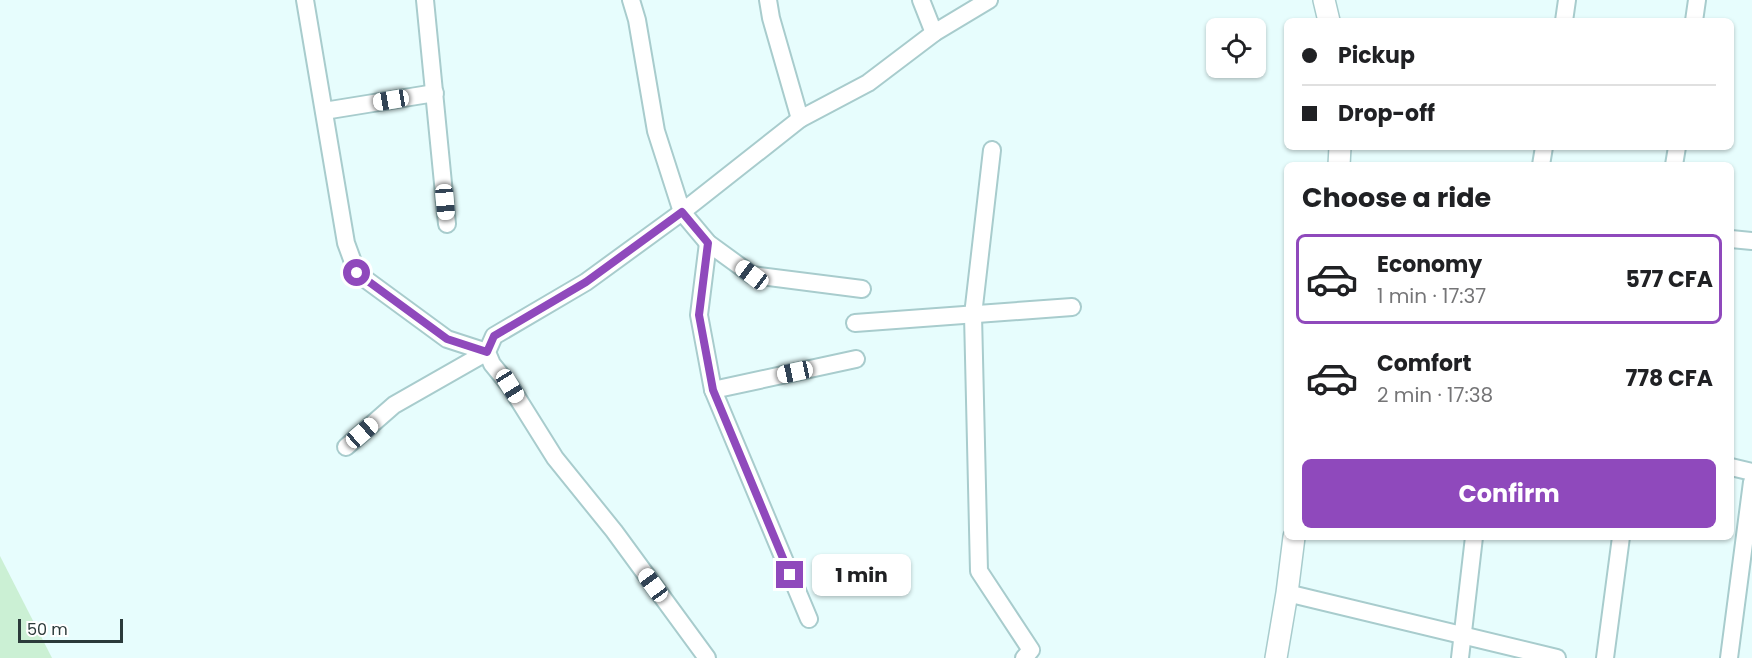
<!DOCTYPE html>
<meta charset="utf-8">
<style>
:root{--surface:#fff;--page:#f6f6f6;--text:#202124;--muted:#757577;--line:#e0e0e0;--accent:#8f49bc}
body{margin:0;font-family:Poppins,sans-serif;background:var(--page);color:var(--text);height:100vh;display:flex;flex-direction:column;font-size:22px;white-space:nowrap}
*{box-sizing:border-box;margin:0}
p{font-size:20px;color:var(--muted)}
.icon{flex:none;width:33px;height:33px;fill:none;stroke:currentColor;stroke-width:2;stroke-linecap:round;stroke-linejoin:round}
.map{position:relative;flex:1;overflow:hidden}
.side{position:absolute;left:1284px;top:162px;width:450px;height:378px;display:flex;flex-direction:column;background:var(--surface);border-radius:9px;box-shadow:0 2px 4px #0004}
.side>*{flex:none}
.banner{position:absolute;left:1284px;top:18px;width:450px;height:132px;border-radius:9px;box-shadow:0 2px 4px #0004;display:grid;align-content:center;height:132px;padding:0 18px;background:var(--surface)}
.buttons{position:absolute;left:1206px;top:18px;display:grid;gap:12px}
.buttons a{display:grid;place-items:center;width:60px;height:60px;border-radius:9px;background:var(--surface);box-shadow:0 2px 4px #0004;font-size:30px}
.scale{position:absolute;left:18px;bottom:15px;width:105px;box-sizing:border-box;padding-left:6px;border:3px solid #2b3a3a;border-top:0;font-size:16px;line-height:21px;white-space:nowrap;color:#2b3a3a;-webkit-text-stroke:4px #fff;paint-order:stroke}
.end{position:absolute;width:27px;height:27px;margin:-14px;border:8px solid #8f49bc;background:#fff;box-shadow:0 0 0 3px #fff}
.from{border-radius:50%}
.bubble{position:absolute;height:42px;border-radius:9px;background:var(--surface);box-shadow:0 2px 4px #0004;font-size:20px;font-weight:700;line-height:42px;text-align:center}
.car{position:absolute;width:18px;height:36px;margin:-18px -9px;border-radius:8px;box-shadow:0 0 4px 2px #0007;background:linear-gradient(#fff 24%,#345 0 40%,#fff 0 76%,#345 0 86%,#fff 0)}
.banner b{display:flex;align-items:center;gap:21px;height:57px;font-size:22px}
.banner b+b{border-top:2px solid var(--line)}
.banner i{width:15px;height:15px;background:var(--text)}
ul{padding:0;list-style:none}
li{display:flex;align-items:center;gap:18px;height:90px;margin:0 12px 9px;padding:0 6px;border:3px solid transparent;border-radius:9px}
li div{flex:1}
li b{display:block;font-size:22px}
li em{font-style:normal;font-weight:700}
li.active{border-color:var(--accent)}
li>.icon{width:54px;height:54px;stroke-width:1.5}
h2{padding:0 18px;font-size:27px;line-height:72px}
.button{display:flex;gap:12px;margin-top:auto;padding:12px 18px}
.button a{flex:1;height:69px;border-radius:9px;background:var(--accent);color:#fff;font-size:24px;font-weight:700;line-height:69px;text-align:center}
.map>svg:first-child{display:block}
.green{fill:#cbf0d4}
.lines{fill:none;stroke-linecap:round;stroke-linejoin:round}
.minor-casing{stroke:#a8cccd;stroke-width:20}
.tertiary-casing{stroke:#a8cccd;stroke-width:24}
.minor{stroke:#fff;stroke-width:16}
.tertiary{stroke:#fff;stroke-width:21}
.route{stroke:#8f49bc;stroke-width:8}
</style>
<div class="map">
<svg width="1752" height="658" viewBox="0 0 1752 658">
<rect width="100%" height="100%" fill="#e7fdfd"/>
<!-- green -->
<polygon class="green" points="0,556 52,658 0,658"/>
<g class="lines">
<!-- minor casing -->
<g class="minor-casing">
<g id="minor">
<polyline points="305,0 346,243 357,273 447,339 487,352"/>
<polyline points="425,0 447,224"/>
<polyline points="631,0 637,20 656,131 682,212 708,243 752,275 862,289"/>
<polyline points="768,0 771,18 800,119"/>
<polyline points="921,0 934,33"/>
<polyline points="1564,21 1567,0"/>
<polyline points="1694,21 1697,0"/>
<polyline points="324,111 435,93"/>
<polyline points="992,150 973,315 979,571 1031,650 1024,658"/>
<polyline points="1541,165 1544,147"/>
<polyline points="1674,165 1677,147"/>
<polyline points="1731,239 1752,241"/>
<polyline points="708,243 699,315 713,390 809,619"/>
<polyline points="855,323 1072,307"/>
<polyline points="713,390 856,359"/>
<polyline points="346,447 394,405 487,352"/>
<polyline points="1731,467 1752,472"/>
<polyline points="1287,593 1557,658"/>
<polyline points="707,658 614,531 555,458 510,386 492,364 487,352 494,336 586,282 682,212 800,119 868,83 934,33 989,0"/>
<polyline points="1460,658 1474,537"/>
<polyline points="1605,658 1621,537"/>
<polyline points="1729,658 1752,482"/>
</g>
</g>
<!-- tertiary casing -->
<g class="tertiary-casing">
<g id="tertiary">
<polyline points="1324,0 1329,21"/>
<polyline points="1339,165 1340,147"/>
<polyline points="1276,658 1287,593 1294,537"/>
</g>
</g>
<!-- minor -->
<use href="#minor" class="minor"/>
<!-- tertiary -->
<use href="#tertiary" class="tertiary"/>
</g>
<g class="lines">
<!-- route -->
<polyline class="route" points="357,273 447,339 487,352 494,336 586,282 682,212 708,243 699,315 713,390 790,575"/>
</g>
</svg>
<div class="buttons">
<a><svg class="icon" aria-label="locate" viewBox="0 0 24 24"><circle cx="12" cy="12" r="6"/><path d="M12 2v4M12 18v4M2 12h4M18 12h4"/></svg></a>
</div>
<div class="scale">50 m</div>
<i class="end from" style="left:357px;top:273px"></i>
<i class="end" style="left:790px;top:575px"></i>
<div class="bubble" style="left:812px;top:554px;width:99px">1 min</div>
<i class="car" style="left:391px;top:100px;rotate:261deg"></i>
<i class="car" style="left:445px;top:202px;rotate:175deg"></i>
<i class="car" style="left:752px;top:275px;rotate:307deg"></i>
<i class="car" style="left:795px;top:372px;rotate:258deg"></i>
<i class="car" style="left:510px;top:386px;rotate:148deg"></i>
<i class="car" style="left:362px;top:433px;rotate:49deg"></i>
<i class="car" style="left:653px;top:585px;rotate:324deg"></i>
<div class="banner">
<b><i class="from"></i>Pickup</b>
<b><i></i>Drop-off</b>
</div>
<section class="side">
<h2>Choose a ride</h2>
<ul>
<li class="active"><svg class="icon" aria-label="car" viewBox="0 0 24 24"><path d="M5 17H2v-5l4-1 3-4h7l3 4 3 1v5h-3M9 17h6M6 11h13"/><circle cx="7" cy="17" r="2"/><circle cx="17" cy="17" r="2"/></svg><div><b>Economy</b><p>1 min · 17:37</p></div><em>577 CFA</em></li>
<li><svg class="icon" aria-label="car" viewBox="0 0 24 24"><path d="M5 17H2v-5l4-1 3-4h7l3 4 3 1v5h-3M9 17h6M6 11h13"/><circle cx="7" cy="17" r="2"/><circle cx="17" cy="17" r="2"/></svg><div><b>Comfort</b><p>2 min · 17:38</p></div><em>778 CFA</em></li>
</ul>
<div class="button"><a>Confirm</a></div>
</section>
</div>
